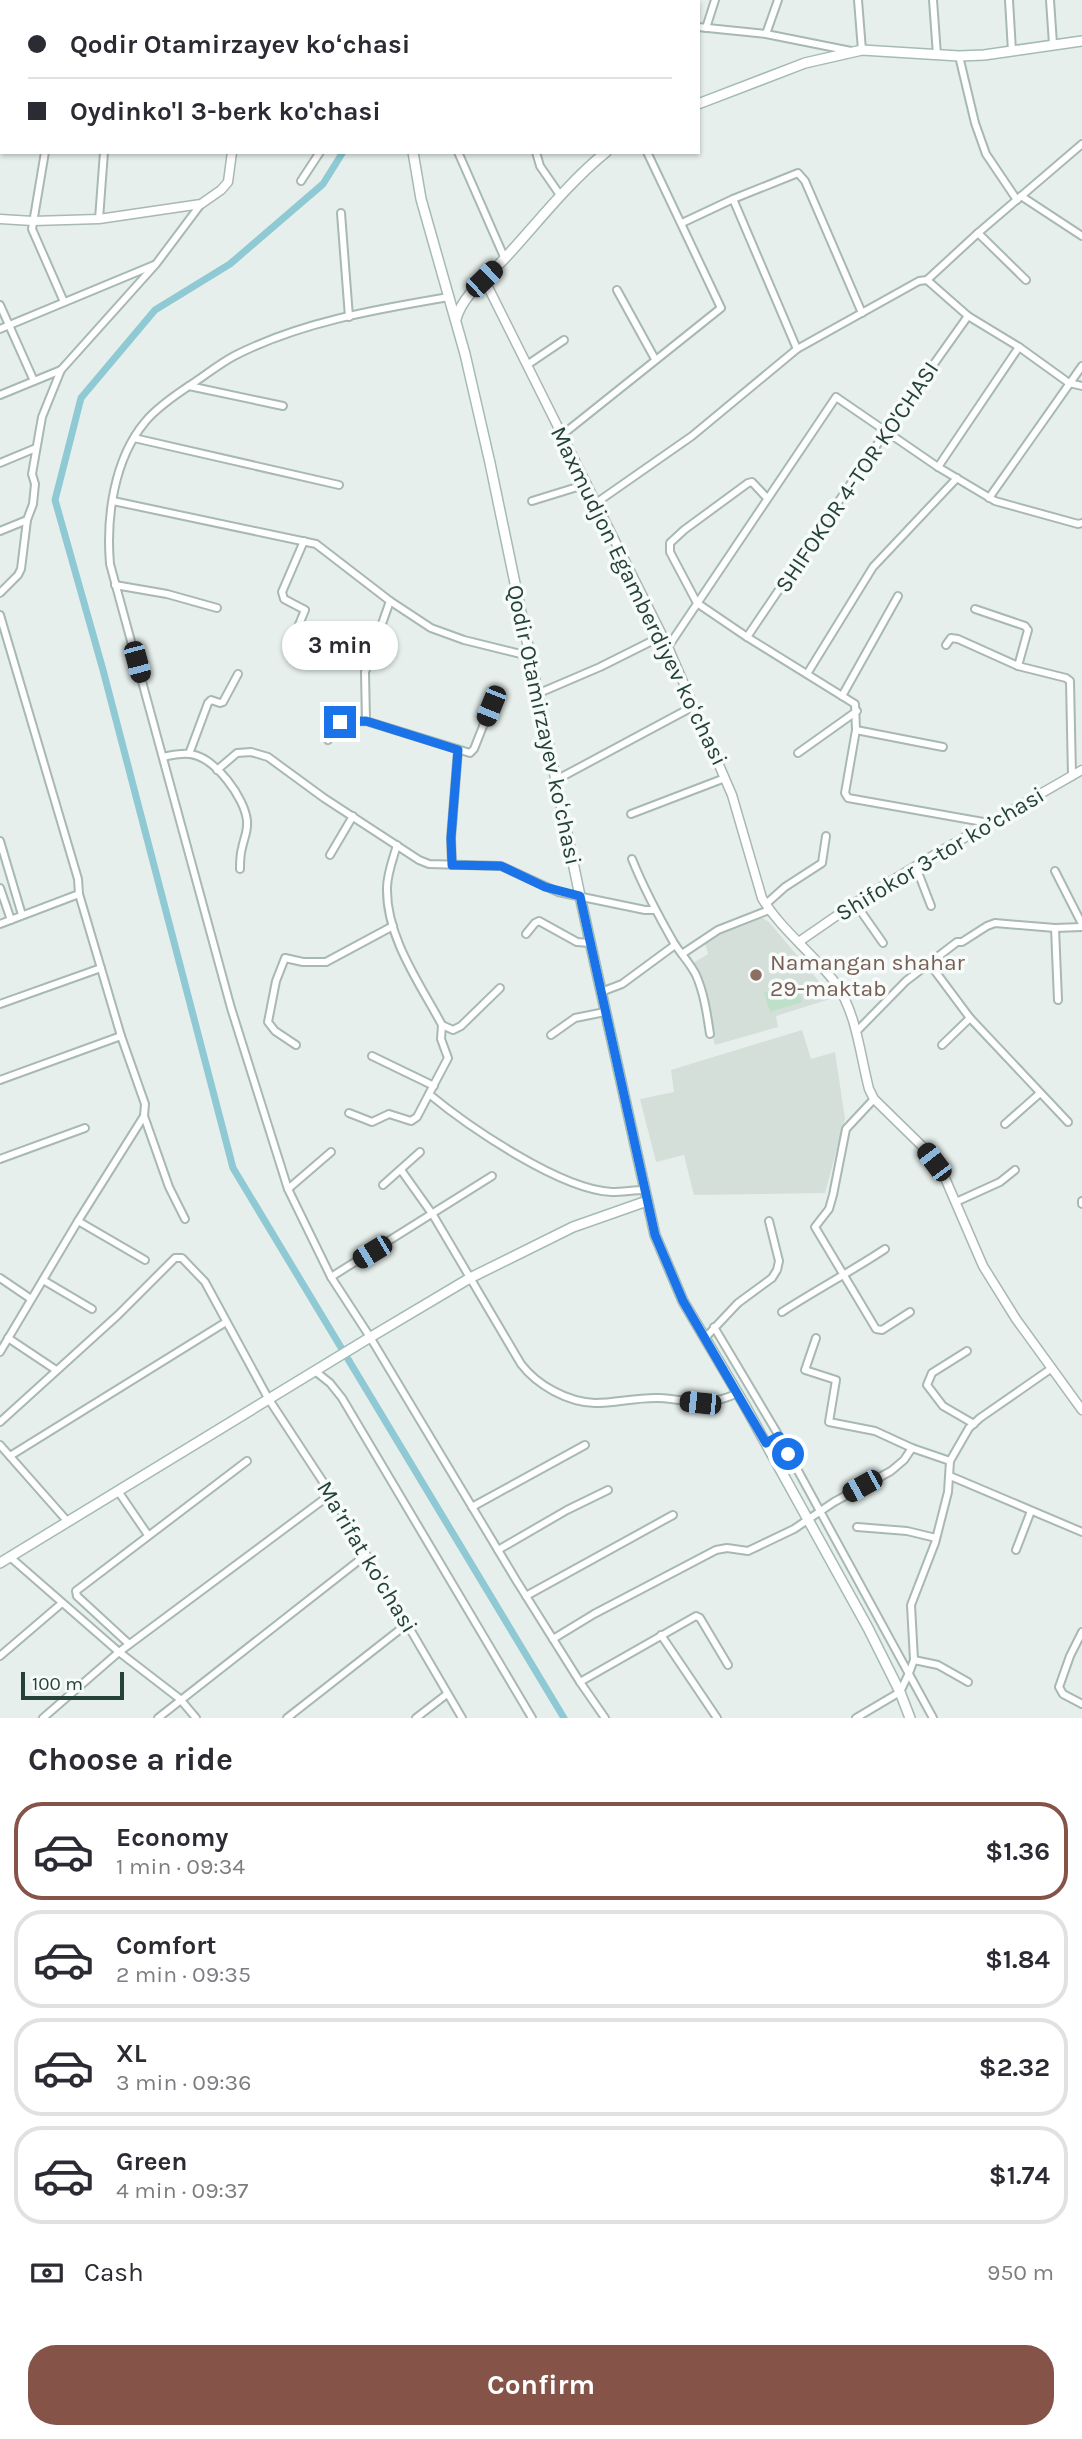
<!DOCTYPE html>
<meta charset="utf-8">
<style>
:root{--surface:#fff;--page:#f2f2f3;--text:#2b2b33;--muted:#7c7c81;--line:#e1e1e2;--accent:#855347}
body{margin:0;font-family:Karla,sans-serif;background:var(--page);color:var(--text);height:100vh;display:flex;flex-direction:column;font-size:26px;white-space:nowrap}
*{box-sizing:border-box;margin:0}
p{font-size:23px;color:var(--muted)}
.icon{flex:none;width:38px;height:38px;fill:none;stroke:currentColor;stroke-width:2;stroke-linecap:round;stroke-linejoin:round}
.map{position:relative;height:1718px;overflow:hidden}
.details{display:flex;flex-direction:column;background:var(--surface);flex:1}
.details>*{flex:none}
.top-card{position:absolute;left:0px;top:0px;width:700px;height:154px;box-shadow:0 2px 5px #0004;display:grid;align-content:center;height:154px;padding:0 28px;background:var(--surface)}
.scale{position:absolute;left:21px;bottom:18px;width:103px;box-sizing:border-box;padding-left:7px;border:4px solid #24423a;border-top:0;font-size:19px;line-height:24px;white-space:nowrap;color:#24423a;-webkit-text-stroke:5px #f7fbf9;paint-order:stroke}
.end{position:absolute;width:32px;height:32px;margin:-16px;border:9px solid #1a73e8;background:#fff;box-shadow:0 0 0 4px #fff}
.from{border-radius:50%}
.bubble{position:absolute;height:49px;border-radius:24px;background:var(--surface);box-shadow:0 2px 5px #0004;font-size:23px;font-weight:700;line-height:49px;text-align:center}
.car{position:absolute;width:21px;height:42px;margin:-21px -10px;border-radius:9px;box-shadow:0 0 5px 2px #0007;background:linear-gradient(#222 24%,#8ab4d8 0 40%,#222 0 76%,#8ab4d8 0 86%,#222 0)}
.top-card b{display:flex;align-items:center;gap:24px;height:66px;font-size:26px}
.top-card b+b{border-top:2px solid var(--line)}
.top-card i{width:18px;height:18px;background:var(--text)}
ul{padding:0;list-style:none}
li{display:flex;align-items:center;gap:21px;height:98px;margin:0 14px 10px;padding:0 14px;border:4px solid var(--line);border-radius:28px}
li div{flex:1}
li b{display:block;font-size:26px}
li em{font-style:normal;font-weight:700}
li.selected{border-color:var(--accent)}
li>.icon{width:63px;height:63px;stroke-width:1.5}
h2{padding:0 28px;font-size:32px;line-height:84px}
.pay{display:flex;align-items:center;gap:18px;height:77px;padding:0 28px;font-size:26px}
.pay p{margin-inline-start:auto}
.primary-button{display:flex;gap:14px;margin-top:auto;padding:14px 28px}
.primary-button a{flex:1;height:80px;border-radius:28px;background:var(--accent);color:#fff;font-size:28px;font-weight:700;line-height:80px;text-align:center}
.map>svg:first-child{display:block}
.built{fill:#d4dfda}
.green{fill:#bfe0c8}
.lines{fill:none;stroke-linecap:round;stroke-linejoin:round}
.canal{stroke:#8ec9d4;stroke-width:7}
.minor-casing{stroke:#a8b8b2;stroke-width:10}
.tertiary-casing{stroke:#a8b8b2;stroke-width:11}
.secondary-casing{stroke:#a4bbb3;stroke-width:12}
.minor{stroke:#fff;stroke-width:6}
.tertiary{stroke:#fff;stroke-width:8}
.secondary{stroke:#fff;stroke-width:9}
.route{stroke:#1a73e8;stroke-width:9}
.education-dot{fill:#8d6e63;stroke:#f7fbf9;stroke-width:2.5}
.labels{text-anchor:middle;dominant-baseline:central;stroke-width:7;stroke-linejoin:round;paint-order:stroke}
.street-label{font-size:23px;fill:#24423a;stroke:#f7fbf9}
.education-label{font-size:23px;fill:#785e54;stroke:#f7fbf9;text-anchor:start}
</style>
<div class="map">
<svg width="1082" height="1718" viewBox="0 0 1082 1718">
<rect width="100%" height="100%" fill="#e6efeb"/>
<!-- built -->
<g class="built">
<polygon points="761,917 769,922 833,998 776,1016 778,1027 715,1045 701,987 693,963 708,954 705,943 722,933"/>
<polygon points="802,1030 811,1059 835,1052 845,1119 825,1193 694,1195 684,1155 656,1162 640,1099 674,1092 671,1070"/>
</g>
<!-- green -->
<polygon class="green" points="797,983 802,1002 770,1012 764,993"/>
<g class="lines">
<!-- canal -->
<g class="canal">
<polyline points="419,2 420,0"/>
<polyline points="343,152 323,184 230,264 155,310 81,398 55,500 103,670 233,1168 564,1718"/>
</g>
<!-- minor casing -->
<g class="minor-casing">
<g id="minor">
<polyline points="17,0 17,2"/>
<polyline points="577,0 578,2"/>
<polyline points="858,0 862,50"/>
<polyline points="933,0 937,55"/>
<polyline points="1009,0 1012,51"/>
<polyline points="1050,0 1053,44"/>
<polyline points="398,2 399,0"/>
<polyline points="599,2 599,0"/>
<polyline points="665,2 666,0"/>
<polyline points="698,27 766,34 851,51"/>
<polyline points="706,28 715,0"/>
<polyline points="766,34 778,0"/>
<polyline points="959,56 975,123 986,154 1017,200"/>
<polyline points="0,74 2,66"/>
<polyline points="45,152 32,229 64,302"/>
<polyline points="458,152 505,259"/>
<polyline points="536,152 540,166 560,195"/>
<polyline points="301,181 320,152"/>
<polyline points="1021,196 1082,236"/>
<polyline points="733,199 797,349"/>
<polyline points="341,213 349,317"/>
<polyline points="99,219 104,152"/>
<polyline points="682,223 733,199 798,173 805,181 862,313"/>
<polyline points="978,233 1026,280"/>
<polyline points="927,280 978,233 1082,144"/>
<polyline points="617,290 655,359"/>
<path d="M449 297C378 309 300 322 234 356 221 363 208 373 195 382 178 393 157 407 145 422 114 459 106 517 110 564L231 1008 288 1189 331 1277 370 1337 516 1580 580 1682 605 1718"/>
<polyline points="0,305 34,381"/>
<polyline points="0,329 154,265"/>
<polyline points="527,365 564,340"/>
<polyline points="189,386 283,406"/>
<polyline points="0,395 61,370"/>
<polyline points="562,435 721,308 647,152"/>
<polyline points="134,438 339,485"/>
<polyline points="0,463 36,448"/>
<polyline points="938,467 1019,347"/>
<polyline points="767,498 752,482 748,483 684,530 670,543 670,552 697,603 747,637 855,704 856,730 845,793 848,798 989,823"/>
<polyline points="989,498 1082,366"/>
<polyline points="113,501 316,544 390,601 431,628 464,640 529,656"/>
<polyline points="532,501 587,484"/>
<polyline points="596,503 692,436 797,349 919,281 927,280 968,316 1019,347 1069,383 1082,386"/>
<polyline points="0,531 27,520"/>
<polyline points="115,585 167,594 217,608"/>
<polyline points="0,593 18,575 21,569 27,520 33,504 35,484 32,474 42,417 61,370 156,264 201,204"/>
<polyline points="975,609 1025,626 1028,630 1018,666"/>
<polyline points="0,615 78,879 79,894 121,1036 145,1104 144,1116 169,1187 185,1219"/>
<polyline points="747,637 887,430 968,316"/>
<polyline points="291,644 305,610 284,599 282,592 304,541"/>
<polyline points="946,645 951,638 958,639 1018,666 1066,678 1070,681 1072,776"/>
<polyline points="668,647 836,397 938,467 995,501 1078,524 1082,523"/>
<polyline points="807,674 873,567 957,478"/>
<polyline points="537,694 600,667 662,636"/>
<polyline points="842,696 898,596"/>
<polyline points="366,721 365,672 390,601"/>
<polyline points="856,730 943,747"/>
<polyline points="328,740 340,722 366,721 470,753 474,749 491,706"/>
<polyline points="798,753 857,711"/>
<polyline points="189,754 208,703 211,700 220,703 223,702 238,674"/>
<path d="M163 757C172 755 181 753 190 754 215 757 245 798 247 821 248 831 244 838 242 848 240 855 240 862 240 869"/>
<polyline points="217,770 237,753 251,752 268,757 324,798 419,860 429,864 501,866 558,892 645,910 654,910"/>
<polyline points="556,780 694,706"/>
<polyline points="631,814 725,778"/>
<polyline points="0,841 22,915"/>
<path d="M397 845C393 859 387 874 387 888 386 937 420 984 442 1025L441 1039 448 1058 429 1094C469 1127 561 1190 612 1192 623 1192 634 1190 644 1190"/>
<polyline points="330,855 353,816"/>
<path d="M632 859C644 889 658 915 674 943 681 954 690 963 696 975 704 993 707 1014 710 1034"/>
<polyline points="452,865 451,838 458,750"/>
<polyline points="916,867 931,906"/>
<polyline points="1055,871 1082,924"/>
<polyline points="0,888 11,920"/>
<polyline points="855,903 883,943"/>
<polyline points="766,904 785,887 822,863 826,836"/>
<polyline points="0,924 79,894"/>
<polyline points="1055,928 1058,1000"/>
<polyline points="526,934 535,923 539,921 577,942 590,943"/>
<polyline points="682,954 718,930 769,910"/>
<polyline points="929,963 970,1018 1068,1122"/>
<polyline points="601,992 622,984 675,945"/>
<polyline points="0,1004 101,968"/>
<polyline points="442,1025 453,1030 461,1026 500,988"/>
<polyline points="856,1032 906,981 957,942 962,942 987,926 995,923 1055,928 1082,927"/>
<polyline points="551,1035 575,1018 605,1012"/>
<polyline points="296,1045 275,1031 268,1022 276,981 285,958 303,962 326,962 393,926"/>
<polyline points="942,1045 970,1018"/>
<polyline points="372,1056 434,1086"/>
<polyline points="0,1080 121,1036"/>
<polyline points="874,1099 846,1129 833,1195 829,1209 815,1227 876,1329 882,1330 910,1312"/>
<polyline points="349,1113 372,1122 389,1114 411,1121 417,1117 429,1094"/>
<polyline points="1005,1124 1039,1094"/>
<polyline points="0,1159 85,1128"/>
<path d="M401 1170 433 1215 521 1364C537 1385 567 1402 595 1403 616 1403 638 1397 659 1398 693 1400 705 1408 738 1393"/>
<polyline points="383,1185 420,1152"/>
<polyline points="288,1189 331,1152"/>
<polyline points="1082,1201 1082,1204"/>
<polyline points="956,1202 1000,1182 1015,1170"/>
<polyline points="78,1221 145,1260"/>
<polyline points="331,1277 492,1176"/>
<polyline points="0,1278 31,1299"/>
<polyline points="43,1280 92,1309"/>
<path d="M782 1312C816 1290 852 1271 885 1249"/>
<polyline points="714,1327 779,1436 933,1718"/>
<polyline points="8,1338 56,1370"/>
<polyline points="705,1338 738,1303 772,1278 777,1270 779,1261 769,1221"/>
<polyline points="816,1338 805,1370 836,1380 829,1422 875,1431 912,1448 950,1461"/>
<polyline points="967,1351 932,1373 927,1385 943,1406 974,1424"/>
<polyline points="0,1352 78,1221 144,1116"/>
<polyline points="315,1371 330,1383 342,1398 532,1718"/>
<polyline points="0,1422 118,1315 175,1258 182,1258 205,1282 268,1398 331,1494 462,1718"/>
<polyline points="0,1445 68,1522"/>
<polyline points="10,1456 226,1322"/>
<polyline points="950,1461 969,1428 980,1418 1052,1368"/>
<polyline points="950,1476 1082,1532"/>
<polyline points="118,1491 148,1535"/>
<polyline points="472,1507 585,1445"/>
<polyline points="857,1527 907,1531 936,1538"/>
<polyline points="498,1550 567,1510 608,1490"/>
<polyline points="1016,1550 1031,1511"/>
<polyline points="10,1557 119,1652 180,1699 196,1718"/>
<polyline points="526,1596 673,1515"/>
<polyline points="1082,1632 1070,1656 1059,1687 1063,1694 1082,1704"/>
<polyline points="661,1635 717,1718"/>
<polyline points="553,1639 594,1614 716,1550 727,1548 748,1551 794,1529 834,1502 891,1471 904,1460 912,1448"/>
<polyline points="129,1644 77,1596 76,1591 247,1461"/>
<polyline points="0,1656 62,1603"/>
<polyline points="914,1660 938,1665 968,1682"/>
<polyline points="580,1682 696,1616 700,1618 728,1665"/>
<polyline points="43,1718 119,1652 331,1494"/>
<polyline points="158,1718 366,1555"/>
<polyline points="287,1718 407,1624"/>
<polyline points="416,1718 447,1694"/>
<polyline points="856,1718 900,1692 909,1673 914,1660 911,1605 935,1543 948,1492 950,1461"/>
</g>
</g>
<!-- tertiary casing -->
<g class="tertiary-casing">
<g id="tertiary">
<polyline points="319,2 320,0"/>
<polyline points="0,219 33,221 99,219 201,204 221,190 228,182 232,152"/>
<path d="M484 279 668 647 732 795 762 898C780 929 815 955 837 985 857 1016 860 1054 869 1089L874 1099 922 1146 945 1178 983 1266 1016 1319 1082 1410"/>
<polyline points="800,941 855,903 936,854 1082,770"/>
</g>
</g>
<!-- secondary casing -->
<g class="secondary-casing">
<g id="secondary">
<polyline points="448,2 449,0"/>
<polyline points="698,104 805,63 862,50 959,56 984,55 1082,41"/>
<polyline points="413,152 421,199 465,354 490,463 580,896 655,1235 683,1301 744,1404 868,1628 900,1692 910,1718"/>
<path d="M456 319C463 294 489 276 506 257 539 221 568 183 606 152"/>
<polyline points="0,1563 364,1341 470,1278 573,1227 647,1201"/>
</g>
</g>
<!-- minor -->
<use href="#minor" class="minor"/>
<!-- tertiary -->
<use href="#tertiary" class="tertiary"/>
<!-- secondary -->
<use href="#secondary" class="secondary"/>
</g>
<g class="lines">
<!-- route -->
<polyline class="route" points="340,722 366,721 458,750 451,838 452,865 501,866 545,887 580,896 655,1235 683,1301 766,1443 779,1436 788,1454"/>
</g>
<!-- markers -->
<circle class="education-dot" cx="756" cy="975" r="7"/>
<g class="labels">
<!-- street labels -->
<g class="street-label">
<text transform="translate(857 477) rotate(-56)">SHIFOKOR 4-TOR KO'CHASI</text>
<text transform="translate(639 596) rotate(64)">Maxmudjon Egamberdiyev koʻchasi</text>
<text transform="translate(544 725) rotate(78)">Qodir Otamirzayev koʻchasi</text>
<text transform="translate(940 854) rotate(-31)">Shifokor 3-tor koʼchasi</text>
<text transform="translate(367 1557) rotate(59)">Maʼrifat ko'chasi</text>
</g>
<!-- education labels -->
<g class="education-label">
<text x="770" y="962">Namangan shahar<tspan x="770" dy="26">29-maktab</tspan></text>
</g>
</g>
</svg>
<div class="scale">100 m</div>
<i class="end from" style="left:788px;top:1454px"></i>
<i class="end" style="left:340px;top:722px"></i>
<div class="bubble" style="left:282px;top:621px;width:116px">3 min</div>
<i class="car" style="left:484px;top:279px;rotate:46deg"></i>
<i class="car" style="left:137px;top:662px;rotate:165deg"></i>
<i class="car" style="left:491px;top:706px;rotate:202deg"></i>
<i class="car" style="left:934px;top:1162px;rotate:323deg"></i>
<i class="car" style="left:372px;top:1252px;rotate:239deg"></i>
<i class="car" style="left:700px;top:1403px;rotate:276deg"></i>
<i class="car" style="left:862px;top:1486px;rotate:241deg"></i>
<div class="top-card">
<b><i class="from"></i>Qodir Otamirzayev koʻchasi</b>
<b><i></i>Oydinko'l 3-berk ko'chasi</b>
</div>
</div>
<section class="details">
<h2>Choose a ride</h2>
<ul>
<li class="selected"><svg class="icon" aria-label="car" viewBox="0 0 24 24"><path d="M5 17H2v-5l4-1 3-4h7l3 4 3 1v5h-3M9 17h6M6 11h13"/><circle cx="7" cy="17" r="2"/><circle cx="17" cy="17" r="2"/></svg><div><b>Economy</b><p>1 min · 09:34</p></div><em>$1.36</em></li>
<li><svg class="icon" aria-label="car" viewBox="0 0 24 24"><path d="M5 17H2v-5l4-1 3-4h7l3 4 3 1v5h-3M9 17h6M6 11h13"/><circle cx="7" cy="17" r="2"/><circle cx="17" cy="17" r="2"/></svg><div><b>Comfort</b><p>2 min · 09:35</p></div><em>$1.84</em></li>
<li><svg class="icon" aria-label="car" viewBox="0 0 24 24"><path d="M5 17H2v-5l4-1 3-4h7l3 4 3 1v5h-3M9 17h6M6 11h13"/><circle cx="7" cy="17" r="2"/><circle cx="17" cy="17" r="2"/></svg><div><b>XL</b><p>3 min · 09:36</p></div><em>$2.32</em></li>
<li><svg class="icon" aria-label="car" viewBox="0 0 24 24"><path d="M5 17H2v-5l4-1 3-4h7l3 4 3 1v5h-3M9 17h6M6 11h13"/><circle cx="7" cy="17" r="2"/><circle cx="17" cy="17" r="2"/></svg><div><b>Green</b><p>4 min · 09:37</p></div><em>$1.74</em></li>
</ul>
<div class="pay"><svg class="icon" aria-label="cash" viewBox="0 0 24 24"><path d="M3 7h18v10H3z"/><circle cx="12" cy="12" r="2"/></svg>Cash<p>950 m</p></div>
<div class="primary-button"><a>Confirm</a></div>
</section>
